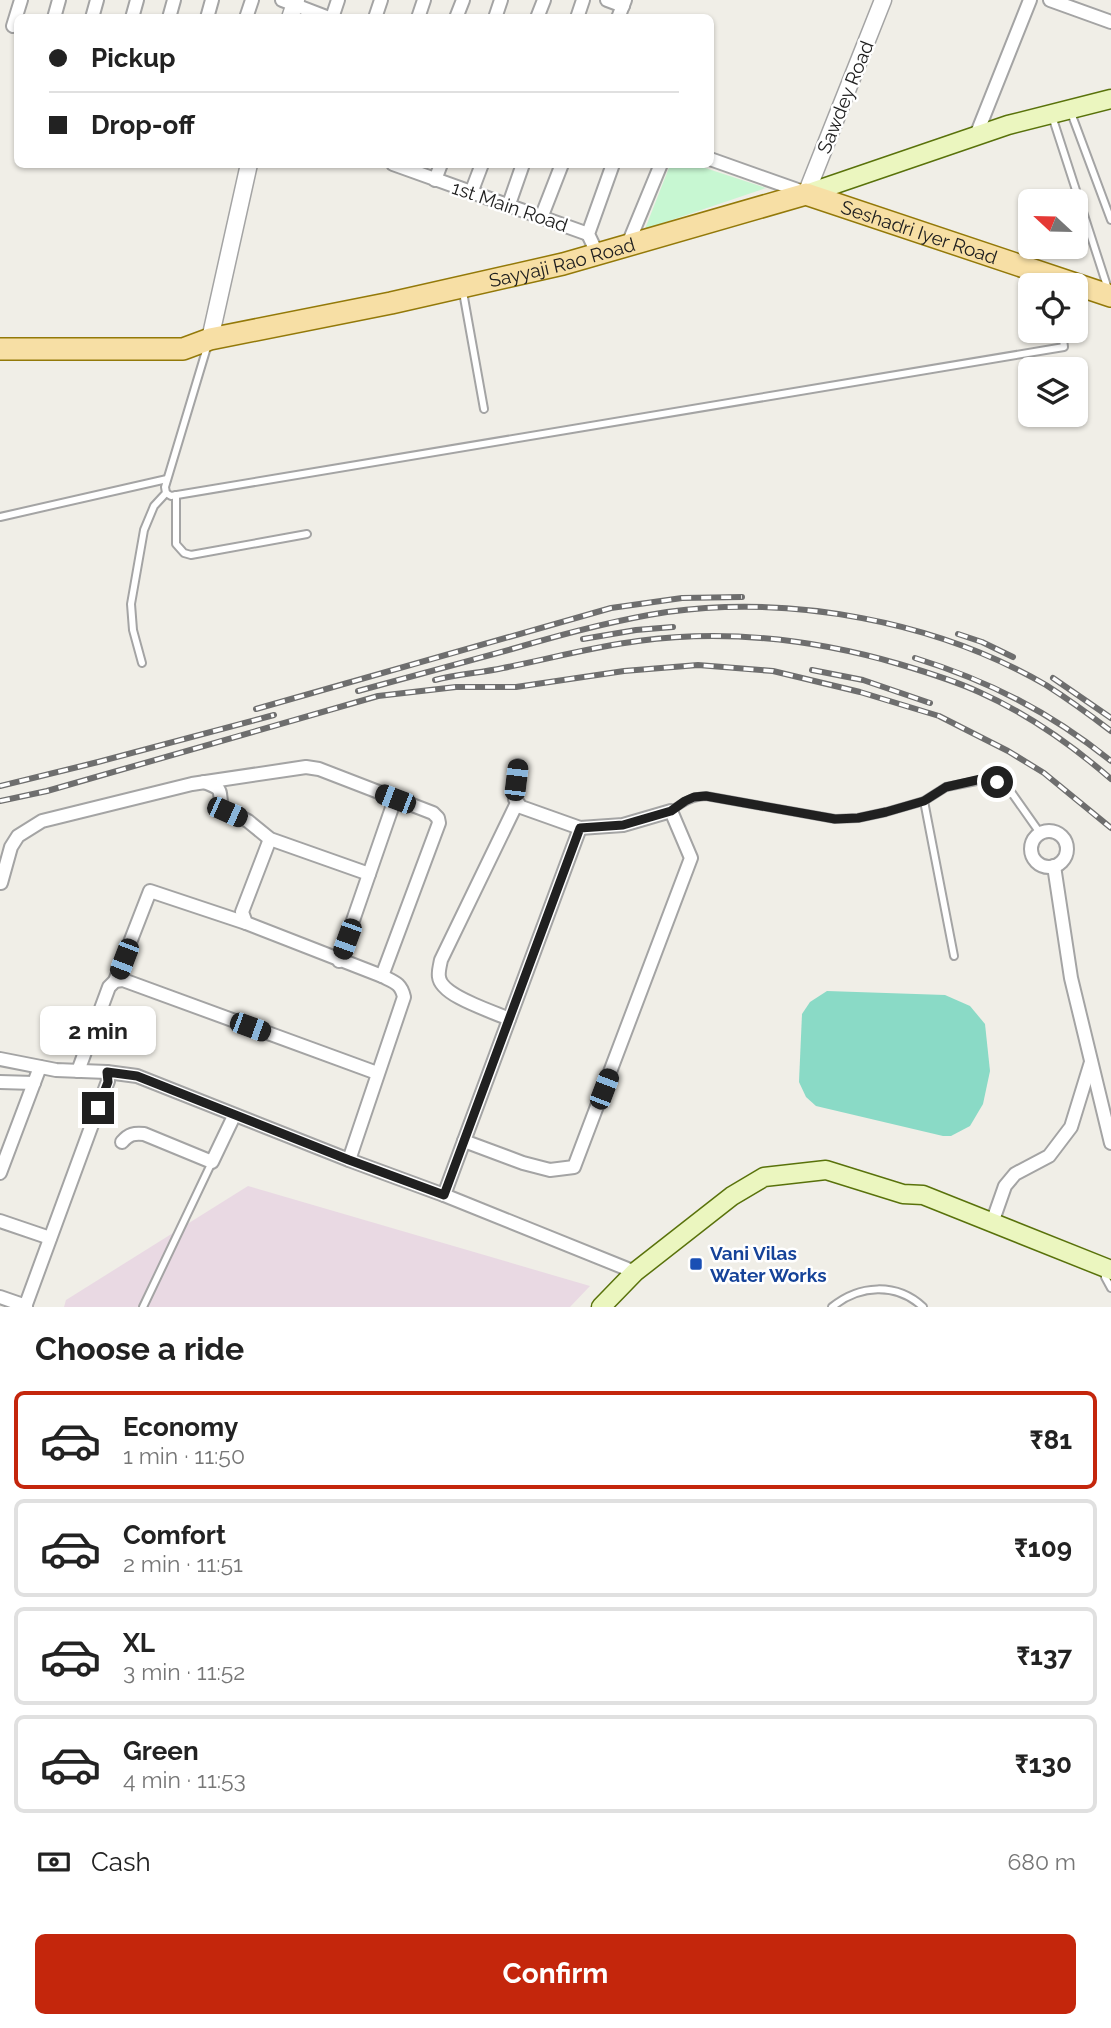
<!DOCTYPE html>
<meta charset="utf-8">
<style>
:root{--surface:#fff;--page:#f2f2f2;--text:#222;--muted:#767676;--line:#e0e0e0;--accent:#c4260c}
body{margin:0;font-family:Raleway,sans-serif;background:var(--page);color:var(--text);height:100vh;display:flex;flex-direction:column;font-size:26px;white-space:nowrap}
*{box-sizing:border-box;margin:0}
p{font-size:23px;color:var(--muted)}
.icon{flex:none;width:38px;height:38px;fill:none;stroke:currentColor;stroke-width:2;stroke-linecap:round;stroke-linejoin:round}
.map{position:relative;height:1307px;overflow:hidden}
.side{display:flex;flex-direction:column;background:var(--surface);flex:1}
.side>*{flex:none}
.banner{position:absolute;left:14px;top:14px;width:700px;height:154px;border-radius:10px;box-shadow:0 2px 5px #0004;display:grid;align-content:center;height:154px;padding:0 35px;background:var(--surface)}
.needle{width:46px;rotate:292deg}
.tools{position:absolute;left:1018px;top:189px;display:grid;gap:14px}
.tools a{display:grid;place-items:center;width:70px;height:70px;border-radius:10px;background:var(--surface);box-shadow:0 2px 5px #0004;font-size:35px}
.end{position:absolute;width:32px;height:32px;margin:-16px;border:9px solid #202020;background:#fff;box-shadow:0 0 0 4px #fff}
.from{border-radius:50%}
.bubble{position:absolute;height:49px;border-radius:10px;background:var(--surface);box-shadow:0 2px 5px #0004;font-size:23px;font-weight:700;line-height:49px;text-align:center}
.car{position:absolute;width:21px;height:42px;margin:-21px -10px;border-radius:9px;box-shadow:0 0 5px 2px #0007;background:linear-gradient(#222 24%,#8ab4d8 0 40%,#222 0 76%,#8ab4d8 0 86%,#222 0)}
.banner b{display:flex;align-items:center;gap:24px;height:66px;font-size:26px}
.banner b+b{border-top:2px solid var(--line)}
.banner i{width:18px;height:18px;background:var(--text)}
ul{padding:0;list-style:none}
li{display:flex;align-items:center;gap:21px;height:98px;margin:0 14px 10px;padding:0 21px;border:4px solid var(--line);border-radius:10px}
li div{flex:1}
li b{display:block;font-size:26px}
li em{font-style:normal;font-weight:700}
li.active{border-color:var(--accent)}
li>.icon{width:63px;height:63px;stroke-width:1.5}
h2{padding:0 35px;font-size:32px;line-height:84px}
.pay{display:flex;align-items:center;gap:18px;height:77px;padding:0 35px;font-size:26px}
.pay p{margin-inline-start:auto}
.cta{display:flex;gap:14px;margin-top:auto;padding:14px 35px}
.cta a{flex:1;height:80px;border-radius:10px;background:var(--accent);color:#fff;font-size:28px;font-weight:700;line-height:80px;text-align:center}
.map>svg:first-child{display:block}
.industrial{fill:#e9d9e3}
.park{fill:#c7f7d2}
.pitch{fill:#8adac6}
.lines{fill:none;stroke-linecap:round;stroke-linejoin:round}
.service-casing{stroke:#a4a4a4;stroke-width:10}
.minor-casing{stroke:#a4a4a4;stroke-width:16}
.tertiary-casing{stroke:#a4a4a4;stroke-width:19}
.secondary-casing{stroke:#59720b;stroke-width:21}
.primary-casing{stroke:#937909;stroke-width:24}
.service{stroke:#fff;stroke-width:6}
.minor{stroke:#fff;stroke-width:12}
.tertiary{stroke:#fff;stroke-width:16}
.secondary{stroke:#ebf6bf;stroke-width:18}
.primary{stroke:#f7dfa5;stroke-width:21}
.rail-casing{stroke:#6e6e6e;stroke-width:6}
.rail{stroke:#fff;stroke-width:3.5;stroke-dasharray:10;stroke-linecap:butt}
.route{stroke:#202020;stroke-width:9}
.transit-dot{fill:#1a4fb4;stroke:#fff;stroke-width:2.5}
.labels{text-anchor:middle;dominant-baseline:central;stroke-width:5;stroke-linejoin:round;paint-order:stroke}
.street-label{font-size:19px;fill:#202020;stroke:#fff}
.transit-label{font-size:19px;font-weight:bold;fill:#164399;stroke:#fff;text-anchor:start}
</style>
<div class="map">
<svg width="1111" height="1307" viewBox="0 0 1111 1307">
<rect width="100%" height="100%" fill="#f0eee7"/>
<!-- industrial -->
<polygon class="industrial" points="248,1186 590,1286 570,1307 64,1307 66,1300"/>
<!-- park -->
<polygon class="park" points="670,165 696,165 766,188 645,229"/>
<!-- pitch -->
<polygon class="pitch" points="827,991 945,995 970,1006 985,1024 990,1071 983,1104 970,1126 951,1136 943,1136 816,1106 806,1097 799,1082 802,1014 810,1002"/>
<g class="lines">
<!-- service casing -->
<g class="service-casing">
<g id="service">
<polyline points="1070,110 1111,220"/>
<polyline points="1052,116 1108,289"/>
<polyline points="463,292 484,409"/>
<polyline points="166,493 171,496 1064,347 1062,331"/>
<polyline points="176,495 176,544 184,553 191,555 307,534"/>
<polyline points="0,517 167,479"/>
<polyline points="142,663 133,630 131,604 144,530 154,506 166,493 165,487 208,344"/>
<polyline points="924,801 954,956"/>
<path d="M671 811C683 802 691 797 706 796L835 819 858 818 886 812 924 801 946 787 987 779 997 782 1009 789 1040 833"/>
<polyline points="1105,1277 1111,1288"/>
<polyline points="143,1307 212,1162"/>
<path d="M832 1307C859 1285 896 1282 923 1307"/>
</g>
</g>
<!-- minor casing -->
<g class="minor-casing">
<g id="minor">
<polyline points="282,0 329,18"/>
<polyline points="607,0 623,6"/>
<polyline points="1050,0 1111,22"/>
<polyline points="54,18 59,0"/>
<polyline points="92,18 97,0"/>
<polyline points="132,18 137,0"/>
<polyline points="169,18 174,0"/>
<polyline points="207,18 212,0"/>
<polyline points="246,18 252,0"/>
<polyline points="332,18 338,0"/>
<polyline points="375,18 381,0"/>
<polyline points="418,18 424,0"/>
<polyline points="456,18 463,0"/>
<polyline points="495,18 501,0"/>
<polyline points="537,18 544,0"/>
<polyline points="577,18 583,0"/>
<polyline points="618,18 625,0"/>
<polyline points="13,26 21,0"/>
<polyline points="975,138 1030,0"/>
<polyline points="710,159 806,193"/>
<polyline points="393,164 588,234"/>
<polyline points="435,180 441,164"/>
<polyline points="471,193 482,164"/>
<polyline points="508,207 523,164"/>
<polyline points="541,218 562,164"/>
<polyline points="628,244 661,164"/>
<polyline points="597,253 588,234 613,164"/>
<path d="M204 782C225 790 218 789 222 808L248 821 270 839 369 874"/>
<circle cx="1049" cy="849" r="18"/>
<path d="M270 839 242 912 246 923 382 976C394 982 401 983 404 997L349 1160"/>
<polyline points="1054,866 1071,978 1111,1143"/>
<polyline points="1,883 11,847 18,836 42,821 192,784 306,767 319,769 433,813 438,818 439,823 382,976"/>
<polyline points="339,961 395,799"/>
<polyline points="115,981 150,891 246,923"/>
<path d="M509 1019C492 1011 441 996 439 977 438 972 440 965 441 960L517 803"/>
<polyline points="0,1059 56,1070 107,1072 137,1076 349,1160 444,1195 635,1272"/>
<polyline points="78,1071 109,987 115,981 123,980 377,1073"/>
<polyline points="0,1082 34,1083"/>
<polyline points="464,1141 523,1163 550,1170 574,1167 691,858 671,811 623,825 580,828 521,807 515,799 515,795 518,766"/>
<path d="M122 1142C129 1134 134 1133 144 1134L212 1162 234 1116"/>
<polyline points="0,1173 40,1067"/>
<polyline points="444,1195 580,828"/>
<polyline points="0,1221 50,1238"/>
<polyline points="992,1223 1005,1186 1015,1174 1049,1156 1071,1127 1091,1062"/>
<polyline points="0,1297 26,1306"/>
<polyline points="25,1307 108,1081 107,1072"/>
</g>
</g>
<!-- tertiary casing -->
<g class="tertiary-casing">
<g id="tertiary">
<polyline points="290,18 296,0"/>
<polyline points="806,194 883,0"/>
<polyline points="210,339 249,164"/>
</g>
</g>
<!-- secondary casing -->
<g class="secondary-casing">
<g id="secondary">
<polyline points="806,194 1008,125 1111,99"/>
<polyline points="601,1307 635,1272 732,1196 764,1177 826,1170 903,1194 923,1195 1111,1270"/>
</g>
</g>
<!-- primary casing -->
<g class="primary-casing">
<g id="primary">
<path id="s1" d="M0 349H183L210 339 391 303 563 264 806 194 1111 296"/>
</g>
</g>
<!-- service -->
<use href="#service" class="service"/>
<!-- minor -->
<use href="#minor" class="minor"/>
<!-- tertiary -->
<use href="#tertiary" class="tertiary"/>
<!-- secondary -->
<use href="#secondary" class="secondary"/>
<!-- primary -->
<use href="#primary" class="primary"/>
<!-- rail casing -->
<g class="rail-casing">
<g id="rail">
<polyline points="958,634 982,642 1013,657"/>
<polyline points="583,639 636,630 673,627"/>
<path d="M915 658C989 681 1050 712 1111 761"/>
<polyline points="812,670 863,680 930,703"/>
<polyline points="1053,678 1111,718"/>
<path d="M435 680C458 674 480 673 503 668 548 659 592 647 638 641 727 629 813 639 899 664 926 672 953 680 979 692 1026 713 1072 745 1111 779"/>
<path d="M358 691C409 677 460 663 512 649 563 634 614 620 667 612 792 595 936 621 1046 685 1068 699 1090 715 1111 731"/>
<polyline points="256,709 611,608 682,598 742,597"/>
<polyline points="0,786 98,762 274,715"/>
<polyline points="0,801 47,791 378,696 456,687 516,687 624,671 698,665 773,671 860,692 939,716 1008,751 1044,773 1111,828"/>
</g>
</g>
<!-- rail -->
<use href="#rail" class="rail"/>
</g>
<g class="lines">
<!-- route -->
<polyline class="route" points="98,1108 108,1082 107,1072 137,1076 349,1160 444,1195 580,828 623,825 671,811 685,801 694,797 706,796 835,819 858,818 886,812 924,801 946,787 981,779 997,782"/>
</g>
<!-- markers -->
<rect class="transit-dot" x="689" y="1257" width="14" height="14" rx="3.5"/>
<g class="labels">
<!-- street labels -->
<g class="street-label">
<text transform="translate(845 97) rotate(-68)">Sawdey Road</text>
<text transform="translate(510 206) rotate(19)">1st Main Road</text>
<text stroke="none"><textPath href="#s1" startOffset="945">Seshadri Iyer Road</textPath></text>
<text stroke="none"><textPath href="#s1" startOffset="572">Sayyaji Rao Road</textPath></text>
</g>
<!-- transit labels -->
<g class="transit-label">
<text x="710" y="1253">Vani Vilas<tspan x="710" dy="22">Water Works</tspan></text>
</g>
</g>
</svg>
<div class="tools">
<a><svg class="needle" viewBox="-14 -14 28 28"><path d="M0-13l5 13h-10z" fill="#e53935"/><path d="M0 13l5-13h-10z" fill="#767676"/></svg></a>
<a><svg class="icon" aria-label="locate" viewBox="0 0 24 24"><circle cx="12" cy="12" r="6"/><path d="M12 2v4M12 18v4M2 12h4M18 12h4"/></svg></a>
<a><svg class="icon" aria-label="layers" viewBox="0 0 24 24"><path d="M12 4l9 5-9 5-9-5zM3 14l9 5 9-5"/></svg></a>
</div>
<i class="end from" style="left:997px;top:782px"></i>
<i class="end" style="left:98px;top:1108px"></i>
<div class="bubble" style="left:40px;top:1006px;width:116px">2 min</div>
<i class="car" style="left:516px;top:780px;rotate:7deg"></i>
<i class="car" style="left:395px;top:799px;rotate:291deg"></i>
<i class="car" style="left:227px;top:812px;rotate:114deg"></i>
<i class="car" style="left:347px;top:939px;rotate:200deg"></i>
<i class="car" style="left:124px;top:959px;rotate:201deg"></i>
<i class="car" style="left:250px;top:1027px;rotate:110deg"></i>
<i class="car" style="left:604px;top:1089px;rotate:21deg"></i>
<div class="banner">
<b><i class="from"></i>Pickup</b>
<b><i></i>Drop-off</b>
</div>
</div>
<section class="side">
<h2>Choose a ride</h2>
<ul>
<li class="active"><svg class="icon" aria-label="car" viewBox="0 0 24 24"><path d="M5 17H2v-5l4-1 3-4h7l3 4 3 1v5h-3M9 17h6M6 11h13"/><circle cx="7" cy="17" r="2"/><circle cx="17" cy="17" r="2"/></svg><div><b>Economy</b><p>1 min · 11:50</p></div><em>₹81</em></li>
<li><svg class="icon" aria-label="car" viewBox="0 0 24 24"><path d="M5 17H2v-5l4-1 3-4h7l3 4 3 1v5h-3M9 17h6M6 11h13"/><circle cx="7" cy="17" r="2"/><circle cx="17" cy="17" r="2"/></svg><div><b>Comfort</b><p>2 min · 11:51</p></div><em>₹109</em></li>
<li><svg class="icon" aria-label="car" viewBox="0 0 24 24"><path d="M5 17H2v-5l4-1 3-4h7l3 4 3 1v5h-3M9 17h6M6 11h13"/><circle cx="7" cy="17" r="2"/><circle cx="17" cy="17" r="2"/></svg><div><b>XL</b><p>3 min · 11:52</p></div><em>₹137</em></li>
<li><svg class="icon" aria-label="car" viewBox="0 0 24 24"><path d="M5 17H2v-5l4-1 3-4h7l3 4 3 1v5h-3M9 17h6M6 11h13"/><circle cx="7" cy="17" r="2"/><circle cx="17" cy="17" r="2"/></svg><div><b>Green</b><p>4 min · 11:53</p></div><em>₹130</em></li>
</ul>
<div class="pay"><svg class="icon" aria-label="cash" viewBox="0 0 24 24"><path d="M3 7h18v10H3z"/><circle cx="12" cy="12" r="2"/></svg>Cash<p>680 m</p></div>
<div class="cta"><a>Confirm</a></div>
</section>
